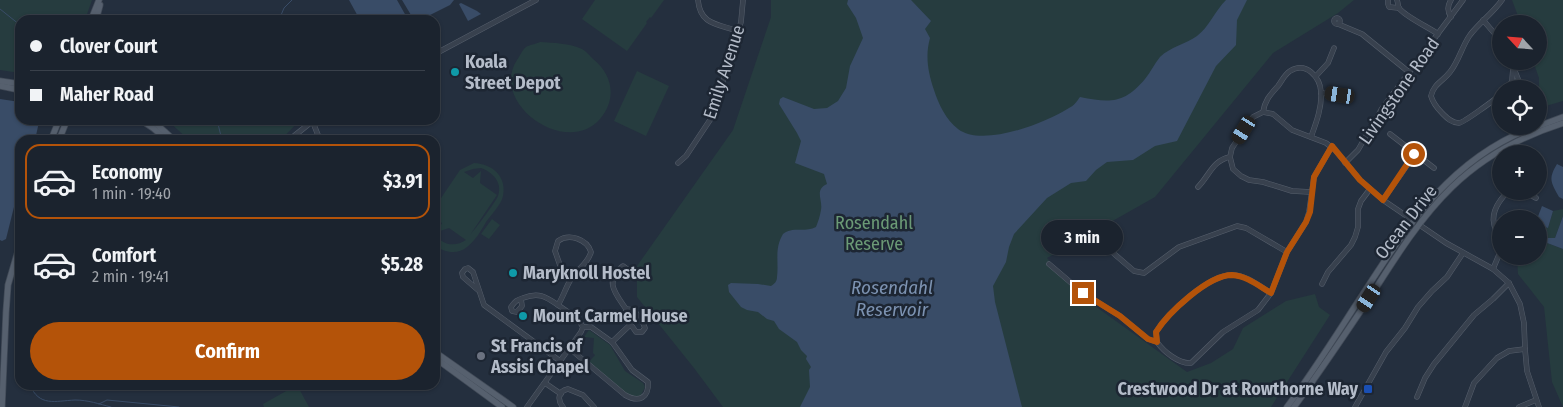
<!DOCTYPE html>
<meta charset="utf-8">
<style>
:root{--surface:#1b232e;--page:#282f3a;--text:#f1f3f6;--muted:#a0a4aa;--line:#39404a;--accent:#b45309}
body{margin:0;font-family:"Fira Sans Condensed",sans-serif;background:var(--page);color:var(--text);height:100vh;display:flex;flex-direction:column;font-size:19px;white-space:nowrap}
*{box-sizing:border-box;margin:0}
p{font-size:16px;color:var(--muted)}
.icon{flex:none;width:28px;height:28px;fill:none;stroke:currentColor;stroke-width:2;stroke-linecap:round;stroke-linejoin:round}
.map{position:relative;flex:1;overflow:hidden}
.details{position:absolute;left:15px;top:135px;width:425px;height:255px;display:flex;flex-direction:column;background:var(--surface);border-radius:15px;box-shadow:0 1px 4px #0004,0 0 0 1px var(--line)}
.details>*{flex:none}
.top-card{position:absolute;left:15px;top:15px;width:425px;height:110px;border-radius:15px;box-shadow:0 1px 4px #0004,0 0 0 1px var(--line);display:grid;align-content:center;height:110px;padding:0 15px;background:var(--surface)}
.needle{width:32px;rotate:296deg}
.buttons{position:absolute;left:1492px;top:15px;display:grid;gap:10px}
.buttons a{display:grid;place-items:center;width:55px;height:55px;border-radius:50%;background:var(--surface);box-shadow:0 1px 4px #0004,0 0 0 1px var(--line);font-size:25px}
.end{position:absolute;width:22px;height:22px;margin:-11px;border:6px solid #b45309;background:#fff;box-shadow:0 0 0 2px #fff}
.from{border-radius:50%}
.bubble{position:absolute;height:35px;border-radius:18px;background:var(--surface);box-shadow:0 1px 4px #0004,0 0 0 1px var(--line);font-size:16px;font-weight:700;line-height:35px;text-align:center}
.car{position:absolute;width:15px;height:30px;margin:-15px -8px;border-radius:6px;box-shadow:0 0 4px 1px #0007;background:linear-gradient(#222 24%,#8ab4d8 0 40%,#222 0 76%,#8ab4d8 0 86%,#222 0)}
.top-card b{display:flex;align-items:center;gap:18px;height:48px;font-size:19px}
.top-card b+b{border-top:1px solid var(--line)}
.top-card i{width:12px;height:12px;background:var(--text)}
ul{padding:9px 0 0;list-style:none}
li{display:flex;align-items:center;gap:15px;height:75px;margin:0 10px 8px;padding:0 5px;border:2px solid transparent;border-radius:15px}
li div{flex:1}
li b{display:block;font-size:19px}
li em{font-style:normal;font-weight:700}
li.active{border-color:var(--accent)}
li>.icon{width:45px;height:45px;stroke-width:1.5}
.primary-button{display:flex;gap:10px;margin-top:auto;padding:10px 15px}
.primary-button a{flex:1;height:58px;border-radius:30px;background:var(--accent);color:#fff;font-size:20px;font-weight:700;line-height:58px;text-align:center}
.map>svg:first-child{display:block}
.green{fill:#263c3f;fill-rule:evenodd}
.water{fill:#394c67}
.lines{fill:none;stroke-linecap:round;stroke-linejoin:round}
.stream{stroke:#394c67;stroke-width:1}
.minor-casing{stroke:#565f6c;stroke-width:5.5}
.major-casing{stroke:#414a57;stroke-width:7}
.minor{stroke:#38414e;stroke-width:4.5}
.major{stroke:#56606e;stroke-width:5.5}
.route{stroke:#b45309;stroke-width:6}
.culture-dot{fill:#0f9aa8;stroke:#1d2633;stroke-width:2}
.worship-dot{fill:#6b7280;stroke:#1d2633;stroke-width:2}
.transit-dot{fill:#1a4fb4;stroke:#1d2633;stroke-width:2}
.labels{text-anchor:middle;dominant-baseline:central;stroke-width:5;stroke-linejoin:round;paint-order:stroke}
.poi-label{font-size:18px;font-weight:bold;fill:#b4bcc9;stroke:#1d2633;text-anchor:start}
.street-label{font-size:18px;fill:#b4bcc9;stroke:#1d2633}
.park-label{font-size:18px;fill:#6b9a76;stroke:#1d2633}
.water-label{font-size:19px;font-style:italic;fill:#7c92b1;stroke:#1d2633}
</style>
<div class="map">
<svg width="1563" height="407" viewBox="0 0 1563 407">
<rect width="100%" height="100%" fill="#242f3e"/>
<!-- green -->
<g class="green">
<polygon points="0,0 92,0 85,20 20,20 20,73 0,70"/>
<polygon points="595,0 664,0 651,18 650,17 646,22 647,23 627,51 582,19"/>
<polygon points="771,0 1354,0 1338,13 1273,53 1155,197 1047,258 1081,296 1187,372 1211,363 1233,349 1243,328 1286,301 1315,294 1319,307 1330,315 1271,407 723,407 694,368 637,297 637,266 733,130 771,17"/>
<polygon points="1512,0 1563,0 1563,101 1539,108 1539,78 1533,61 1539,61 1539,24 1521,24"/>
<path d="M540 42C554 43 569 43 582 49 586 51 590 56 593 59 613 75 617 99 600 119 566 158 489 103 517 60 520 56 522 50 526 47 529 45 536 44 540 42Z"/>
<polygon points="637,71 669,86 646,136 614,121"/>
<polygon points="167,120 294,120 297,123 281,140 189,140"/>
<path d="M474 163C493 164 507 177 503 196 501 205 491 215 486 222 481 231 475 241 467 247 458 255 444 253 435 245V233C441 246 456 247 466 240L449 228 437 232 442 223 435 218V207L460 170ZM481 168C492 172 503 182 498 196 495 203 476 228 470 235L497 195 480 183 481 171 473 178 464 172 473 169Z"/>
<polygon points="1563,209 1563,216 1555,238 1542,241 1563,249 1563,407 1552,382 1544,307 1518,274 1517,256 1539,256 1539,225 1548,228 1553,211"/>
<polygon points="492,219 500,225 489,239 481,234"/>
<polygon points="589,330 610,345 625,371 643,383 645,387 640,397 629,397 599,372 589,362 595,355 593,353 594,338 584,337"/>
<polygon points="297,385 309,407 264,407 263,404"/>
</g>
<!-- water -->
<g class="water">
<polygon points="349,0 397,0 406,16 399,20 360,20"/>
<polygon points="402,0 454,0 450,5 420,20 414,20"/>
<path d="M848 0H911L931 21 925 29 930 38C925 56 928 72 934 90 938 103 946 120 958 129 982 148 1046 123 1069 108 1074 106 1077 101 1080 97 1110 103 1124 104 1145 79 1151 72 1154 64 1160 57 1170 47 1186 44 1197 36 1209 27 1215 11 1226 0H1247L1237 20 1236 45 1216 66 1177 141 1155 146 1133 160 1107 162 1096 170 1086 181 1071 183 1047 198 1014 234 1009 247 1006 262 993 286 995 302 1022 407H800L810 387 809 370 811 367 806 359 807 356 801 350 797 342 779 329 774 321 767 319 758 312 747 310 741 307 729 292 728 285 731 283 758 284 771 286C774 284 777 282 777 277 779 261 774 249 783 234 792 226 805 233 816 227 818 222 820 216 821 210 823 199 814 190 827 184L824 174 795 163 801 141 797 133 779 104 780 99 783 97 814 109 827 108 838 101 846 88 850 66 863 38 856 18 847 4Z"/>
<polygon points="461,3 477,11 481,14 468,21 459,4"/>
<path d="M0 99 20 102V120H37L39 122 35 140H20C20 153 24 192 14 199L15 203 6 239 2 241 0 240Z"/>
<path d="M1557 164 1563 167V199L1559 197C1551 182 1548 179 1557 164Z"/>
<polygon points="1542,206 1553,211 1548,228 1539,225 1539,219 1537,219"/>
<polygon points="1563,216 1563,249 1542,241 1545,238 1555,238"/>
</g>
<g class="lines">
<!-- stream -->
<g class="stream">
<polyline points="0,9 20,25"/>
<polyline points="279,20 284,8 292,0"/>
<polyline points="217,120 222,140"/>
<path d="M30 385C39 407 55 401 75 400 88 400 99 404 111 407"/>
<polyline points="99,404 107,400 179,407"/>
</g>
<!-- minor casing -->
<g class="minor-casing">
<g id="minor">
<path d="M698 0C700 25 718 24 738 31"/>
<polyline points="1388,0 1388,4 1389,7 1399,8"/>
<path d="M1397 0C1398 3 1398 6 1399 8 1404 16 1430 28 1438 34"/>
<path d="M1451 0C1447 6 1447 11 1451 17"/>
<circle cx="1337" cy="21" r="3"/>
<polyline points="1483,20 1501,41"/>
<polyline points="1338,24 1362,34 1410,73"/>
<polyline points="435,54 536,0"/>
<polyline points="1511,61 1518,79 1515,89"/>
<polyline points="1316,76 1328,63 1334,48"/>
<polyline points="1507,89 1512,81 1513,68"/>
<polyline points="1321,93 1340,95"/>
<path d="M1501 94C1496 99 1463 123 1459 123 1451 123 1446 117 1442 113 1437 108 1433 103 1431 96 1433 85 1443 81 1450 72 1459 61 1462 46 1470 35 1480 22 1493 13 1502 0"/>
<polyline points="1343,100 1340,95 1344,92"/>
<path d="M1263 112C1265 100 1270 95 1278 86 1282 81 1284 75 1290 71 1306 61 1320 77 1321 92 1322 108 1316 123 1311 137"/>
<polyline points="314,125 320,140"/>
<polyline points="1390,134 1434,168"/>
<polyline points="289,140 309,124"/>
<polyline points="678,163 686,156 712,117 741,22 743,0"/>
<polyline points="1345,163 1358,150 1381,110 1463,0"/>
<path d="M1198 187C1209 176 1213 160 1230 157"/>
<polyline points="1523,191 1536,198"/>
<polyline points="1311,192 1292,191 1263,182 1249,180 1241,176 1233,169 1230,157 1232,148 1253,117 1263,112 1273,114 1292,130 1326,143 1335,150 1360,180 1383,200 1446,243 1493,269 1509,283 1520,304 1524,323 1525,349 1527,371 1539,407"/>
<polyline points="1383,200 1415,154"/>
<path d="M1501 243C1499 237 1495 230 1494 224 1491 211 1500 200 1508 191"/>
<polyline points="1112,252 1134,271 1144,273 1179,247 1237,226 1246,228 1287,252"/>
<polyline points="1049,264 1083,293 1120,316 1148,339 1157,342"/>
<polyline points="1493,269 1501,250"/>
<path d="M571 278 562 271 555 251 558 241C569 233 587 239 591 252 588 264 577 269 571 279 566 287 563 297 558 305L578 319 583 327"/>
<polyline points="1322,284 1328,272 1351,245 1355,237 1358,227 1358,209 1361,201 1370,189"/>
<polyline points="478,290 463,277 462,273 465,269 468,268 473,272 484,305 560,361"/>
<path d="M1271 293 1258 310 1223 332 1191 363C1179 364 1164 352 1157 342L1156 332C1168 313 1208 275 1232 275 1247 275 1259 286 1271 293L1287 252 1306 222 1309 212 1314 177 1332 146"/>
<path d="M521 299 522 306 517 312 512 311 511 307C515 301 517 300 523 298 538 292 545 296 558 305"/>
<path d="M626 309 634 310 643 323 645 328 642 332H636L625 316 626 309C616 294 603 281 623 266L627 269"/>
<polyline points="583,327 591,327 612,342 630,325"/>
<path d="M569 348 625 395C639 403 649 398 648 382L632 370 612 342"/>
<polyline points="545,383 561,394"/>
<polyline points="1417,397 1425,378 1434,364 1474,315 1493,299 1509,283"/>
<polyline points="527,407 581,332 583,327"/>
<path d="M563 407C557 400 558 391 568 389L583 395 594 407"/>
<polyline points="1355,407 1386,352 1405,328 1418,307 1432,291 1447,277 1463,253"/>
<polyline points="1465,407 1474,383 1497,358 1509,351 1525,349"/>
<polyline points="1519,407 1536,400"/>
</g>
</g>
<!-- major casing -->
<g class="major-casing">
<g id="major">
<polyline points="91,20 99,0"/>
<polyline points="96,20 100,5"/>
<polyline points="0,81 20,84"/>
<polyline points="0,86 20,90"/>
<polyline points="141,120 153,128 167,140"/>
<polyline points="152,120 174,140"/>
<polyline points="1539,126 1563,117"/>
<polyline points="51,140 59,120"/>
<polyline points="59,140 67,120"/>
<polyline points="435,352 513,407"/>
<polyline points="435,358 502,407"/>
<polyline points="2,407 6,312 8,285 20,244"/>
<path d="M1287 407C1314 371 1338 332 1363 294 1408 224 1454 155 1537 126"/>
<path d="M1294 407C1322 369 1348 330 1374 291 1397 255 1421 217 1452 187 1483 157 1522 136 1563 123"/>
</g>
</g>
<!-- minor -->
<use href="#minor" class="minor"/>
<!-- major -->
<use href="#major" class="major"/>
</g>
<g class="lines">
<!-- route -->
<path class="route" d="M1083 293 1120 316 1148 339 1157 342 1156 332C1168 313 1208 275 1232 275 1247 276 1259 286 1271 293L1287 252 1306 222 1310 212 1314 177 1332 146 1360 180 1383 200 1414 154"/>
</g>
<!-- markers -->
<g class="culture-dot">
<circle cx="455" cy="72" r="5"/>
<circle cx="513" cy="273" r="5"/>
<circle cx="523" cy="316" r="5"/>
</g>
<circle class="worship-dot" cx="481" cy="356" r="5"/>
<rect class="transit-dot" x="1363" y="384" width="10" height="10" rx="2.5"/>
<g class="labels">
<!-- poi labels -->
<g class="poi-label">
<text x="465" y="62">Koala<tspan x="465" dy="21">Street Depot</tspan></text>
<text x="523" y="273">Maryknoll Hostel</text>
<text x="533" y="316">Mount Carmel House</text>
<text x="491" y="346">St Francis of<tspan x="491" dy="21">Assisi Chapel</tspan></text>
<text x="1358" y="389" text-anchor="end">Crestwood Dr at Rowthorne Way</text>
</g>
<!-- street labels -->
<g class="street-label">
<text transform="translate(724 72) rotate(-72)">Emily Avenue</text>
<text transform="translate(1399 91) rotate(-55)">Livingstone Road</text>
<text transform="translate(1406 222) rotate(-52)">Ocean Drive</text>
</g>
<!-- park labels -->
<g class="park-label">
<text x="874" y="223">Rosendahl<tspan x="874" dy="21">Reserve</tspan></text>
</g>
<!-- water labels -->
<g class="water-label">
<text x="892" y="287">Rosendahl<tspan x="892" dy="22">Reservoir</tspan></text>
</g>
</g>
</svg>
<div class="buttons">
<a><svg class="needle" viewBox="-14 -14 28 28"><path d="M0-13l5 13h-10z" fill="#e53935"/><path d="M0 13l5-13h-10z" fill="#a0a4aa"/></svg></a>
<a><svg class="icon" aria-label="locate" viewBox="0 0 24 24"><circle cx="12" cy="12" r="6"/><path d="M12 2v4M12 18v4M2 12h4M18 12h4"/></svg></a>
<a>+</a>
<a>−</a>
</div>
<i class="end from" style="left:1414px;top:154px"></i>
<i class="end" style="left:1083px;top:293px"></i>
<div class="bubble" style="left:1041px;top:220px;width:82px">3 min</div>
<i class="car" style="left:1340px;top:95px;rotate:279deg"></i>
<i class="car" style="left:1244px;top:130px;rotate:212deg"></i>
<i class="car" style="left:1369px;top:298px;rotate:213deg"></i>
<div class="top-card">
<b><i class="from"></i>Clover Court</b>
<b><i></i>Maher Road</b>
</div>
<section class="details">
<ul>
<li class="active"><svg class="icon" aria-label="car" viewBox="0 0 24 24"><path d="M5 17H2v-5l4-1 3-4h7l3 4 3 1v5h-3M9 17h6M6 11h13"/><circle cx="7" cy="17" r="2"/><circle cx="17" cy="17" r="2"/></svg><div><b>Economy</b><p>1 min · 19:40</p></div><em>$3.91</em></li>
<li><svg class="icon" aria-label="car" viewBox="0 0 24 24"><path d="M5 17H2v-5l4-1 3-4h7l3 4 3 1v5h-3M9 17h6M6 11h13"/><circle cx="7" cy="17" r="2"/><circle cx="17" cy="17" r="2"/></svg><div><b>Comfort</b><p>2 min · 19:41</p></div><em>$5.28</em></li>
</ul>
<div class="primary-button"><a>Confirm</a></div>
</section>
</div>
